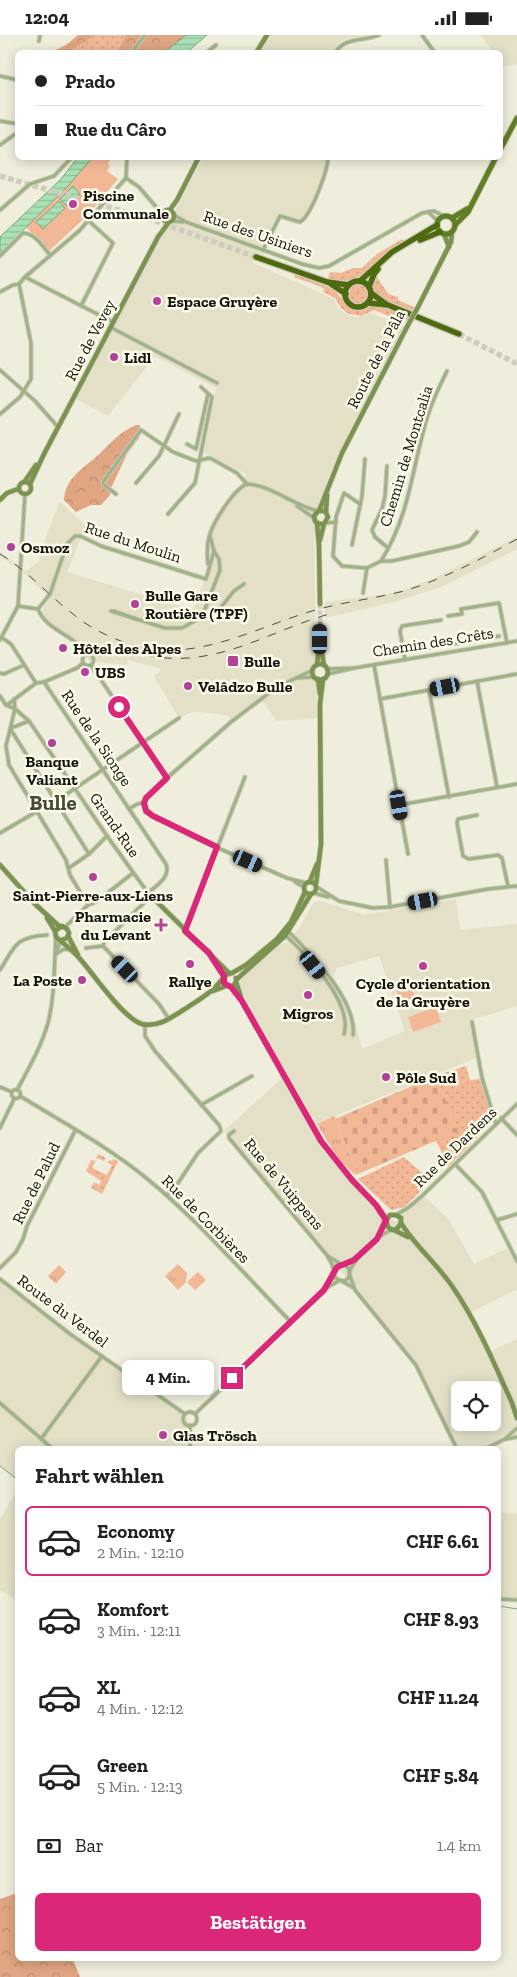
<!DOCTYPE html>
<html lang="de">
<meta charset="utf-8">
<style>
:root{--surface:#fff;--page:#f6f6f6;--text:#222;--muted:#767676;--line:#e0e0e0;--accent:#db2777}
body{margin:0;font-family:"Zilla Slab",serif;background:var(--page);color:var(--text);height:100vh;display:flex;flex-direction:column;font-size:19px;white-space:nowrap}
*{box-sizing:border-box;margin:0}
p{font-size:16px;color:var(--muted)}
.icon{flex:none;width:28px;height:28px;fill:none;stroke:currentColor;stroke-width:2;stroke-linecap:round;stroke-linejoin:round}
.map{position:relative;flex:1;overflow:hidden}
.details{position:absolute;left:15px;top:1411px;width:486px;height:515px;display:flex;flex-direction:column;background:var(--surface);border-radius:8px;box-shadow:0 2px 12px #0003}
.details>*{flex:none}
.top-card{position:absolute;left:15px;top:15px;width:488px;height:110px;border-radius:8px;box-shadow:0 2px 12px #0003;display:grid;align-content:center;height:110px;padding:0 20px;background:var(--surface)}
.controls{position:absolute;left:451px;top:1346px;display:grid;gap:10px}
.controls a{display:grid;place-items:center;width:50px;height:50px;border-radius:8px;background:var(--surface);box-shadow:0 2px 12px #0003;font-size:25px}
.end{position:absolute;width:22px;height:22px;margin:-11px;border:6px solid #db2777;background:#fff;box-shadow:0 0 0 2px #fff}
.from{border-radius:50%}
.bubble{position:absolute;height:35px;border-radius:8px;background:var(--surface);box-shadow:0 2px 12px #0003;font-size:16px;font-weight:800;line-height:35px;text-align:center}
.car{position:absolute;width:15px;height:30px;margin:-15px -8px;border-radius:6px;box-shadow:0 0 4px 1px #0007;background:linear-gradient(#222 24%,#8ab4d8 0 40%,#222 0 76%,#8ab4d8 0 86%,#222 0)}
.top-card b{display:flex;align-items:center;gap:18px;height:48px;font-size:19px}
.top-card b+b{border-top:1px solid var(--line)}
.top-card i{width:12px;height:12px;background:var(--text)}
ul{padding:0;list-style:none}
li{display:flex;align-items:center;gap:15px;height:70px;margin:0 10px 8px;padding:0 10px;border:2px solid transparent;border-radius:8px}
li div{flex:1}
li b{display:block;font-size:19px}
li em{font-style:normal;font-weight:800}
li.active{border-color:var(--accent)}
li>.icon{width:45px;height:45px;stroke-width:1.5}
h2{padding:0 20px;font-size:22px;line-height:60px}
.pay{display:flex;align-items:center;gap:12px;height:55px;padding:0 20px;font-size:19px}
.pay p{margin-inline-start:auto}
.cta{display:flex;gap:10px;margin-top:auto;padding:10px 20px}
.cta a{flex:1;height:58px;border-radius:8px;background:var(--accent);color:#fff;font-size:20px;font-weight:800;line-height:58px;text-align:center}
.status{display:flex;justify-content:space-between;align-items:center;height:35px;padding:0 25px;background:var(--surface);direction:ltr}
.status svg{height:14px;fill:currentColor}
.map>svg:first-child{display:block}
.built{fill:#e3e0c7;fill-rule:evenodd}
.grass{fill:url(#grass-dots)}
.forest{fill:url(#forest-crowns)}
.cemetery{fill:url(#cemetery-stones)}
.park{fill:url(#park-tufts)}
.pitch{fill:#f2b896}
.water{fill:url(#water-rules);stroke:#7ca482}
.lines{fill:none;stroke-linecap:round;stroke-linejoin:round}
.stream{stroke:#7ca482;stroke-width:1}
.secondary-tunnel{stroke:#ceccbc;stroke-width:4.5;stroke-dasharray:4.5 2;stroke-linecap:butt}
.highway-tunnel{stroke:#ceccbc;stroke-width:5.5;stroke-dasharray:5.5 3;stroke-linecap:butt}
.street-casing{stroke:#cccaba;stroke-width:5}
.secondary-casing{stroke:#cccaba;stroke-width:6}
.primary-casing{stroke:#cccaba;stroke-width:7}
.highway-casing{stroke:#cccaba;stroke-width:8}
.street{stroke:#9fb285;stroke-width:3}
.secondary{stroke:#7a9450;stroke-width:4.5}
.primary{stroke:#607f22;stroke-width:5}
.highway{stroke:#4e6a0f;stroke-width:5.5}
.rail{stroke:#4d4c43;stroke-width:1;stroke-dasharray:9 9;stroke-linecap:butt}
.secondary-bridge-casing{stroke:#cccaba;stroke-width:6;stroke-linecap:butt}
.secondary-bridge{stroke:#7a9450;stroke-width:4.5}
.route{stroke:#db2777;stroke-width:6}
.poi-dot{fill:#b54099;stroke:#fcfae8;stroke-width:2}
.labels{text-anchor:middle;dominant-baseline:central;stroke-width:5;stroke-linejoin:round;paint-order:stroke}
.poi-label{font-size:16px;font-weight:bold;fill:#15140e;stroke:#fcfae8;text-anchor:start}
.street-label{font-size:16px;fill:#15140e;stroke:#fcfae8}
.district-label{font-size:21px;font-weight:bold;fill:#494738;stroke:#fcfae8}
</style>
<div class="status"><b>12:04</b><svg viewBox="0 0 49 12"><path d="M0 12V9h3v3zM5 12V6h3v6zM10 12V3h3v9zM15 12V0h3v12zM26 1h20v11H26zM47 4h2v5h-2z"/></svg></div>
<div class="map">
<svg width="517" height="1942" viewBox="0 0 517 1942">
<defs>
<pattern id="grass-dots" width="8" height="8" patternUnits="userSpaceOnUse" patternTransform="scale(1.25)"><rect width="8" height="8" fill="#f2b896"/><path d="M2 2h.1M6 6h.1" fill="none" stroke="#cf9d80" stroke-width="1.8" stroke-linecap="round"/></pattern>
<pattern id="forest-crowns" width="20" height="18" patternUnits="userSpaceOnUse" patternTransform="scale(1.25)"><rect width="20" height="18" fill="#e0a582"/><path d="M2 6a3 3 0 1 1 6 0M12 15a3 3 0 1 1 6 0" fill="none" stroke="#bf8d6f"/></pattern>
<pattern id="cemetery-stones" width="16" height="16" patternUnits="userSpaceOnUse" patternTransform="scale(1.25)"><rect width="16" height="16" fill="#f2b896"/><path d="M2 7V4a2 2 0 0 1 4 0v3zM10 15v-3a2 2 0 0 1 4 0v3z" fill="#cf9d80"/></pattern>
<pattern id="park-tufts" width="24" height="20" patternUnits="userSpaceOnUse" patternTransform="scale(1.25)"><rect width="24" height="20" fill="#f2b896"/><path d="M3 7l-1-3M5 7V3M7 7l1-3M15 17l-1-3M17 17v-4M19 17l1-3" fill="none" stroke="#cf9d80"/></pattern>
<pattern id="water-rules" width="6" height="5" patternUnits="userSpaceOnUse" patternTransform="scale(1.25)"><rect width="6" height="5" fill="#a8e1b4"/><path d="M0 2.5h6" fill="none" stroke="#90c09a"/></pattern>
</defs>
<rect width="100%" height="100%" fill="#efeddb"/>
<!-- built -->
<g class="built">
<polygon points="270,0 374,0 346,4 339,8 332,17 259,18"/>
<polygon points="481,0 517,0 517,29 502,32 500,29 500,18 493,17"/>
<polygon points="203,123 329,123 327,136 315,168 306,184 297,189 280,184 264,219 258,217 253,228 334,264 339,274 350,281 358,282 370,278 405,291 340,416 329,441 321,466 314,497 317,683 277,686 261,664 231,687 229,681 201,677 192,677 179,683 156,645 154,640 161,637 159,633 128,625 127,630 89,626 80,612 40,583 41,577 50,564 26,540 0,521 0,517 26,536 39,526 46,501 60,467 86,491 67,537 193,575 209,532 210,509 214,489 240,452 246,439 204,417 216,353 155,321 108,381 76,364"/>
<polygon points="517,502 517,514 441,552 394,567 325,583 325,567 387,559 408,553 434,543"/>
<path d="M456 864 460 895 517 889V971L471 985 476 1023 313 1090 337 1123 395 1187 423 1160 449 1185 474 1229 510 1212 517 1226V1254L469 1278 489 1317 517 1304V1402L505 1404 485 1414H457L416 1330 409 1318 224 1096 281 1044 239 948 248 938V936L282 908H287L298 895 312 870 318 866 324 867 364 880ZM379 921 405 996 362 1014 353 979 333 942 337 933ZM460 1355H492V1388H460Z"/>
<polygon points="0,1244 54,1287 185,1379 190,1390 190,1414 18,1414 17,1446 0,1430"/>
<polygon points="17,1455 18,1565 17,1565 0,1555 0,1484"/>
<polygon points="499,1478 517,1478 517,1567 499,1566"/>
</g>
<!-- grass -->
<g class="grass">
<polygon points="96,0 126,0 116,17 69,17"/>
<path d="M402 204 404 206C397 211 390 215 384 220 365 236 356 252 328 244L330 237 341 238 353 233H362L377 219Z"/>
<polygon points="295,239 333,254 352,274 358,275 372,271 383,272 409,282 407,286 392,280 391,282 374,275 361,281 349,279 341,273 335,263 323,257 324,253 294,242"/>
<path d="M377 242 388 259 398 262V265L414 272 412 276C398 270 367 263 374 243Z"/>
<circle cx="359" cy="259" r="10"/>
<polygon points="466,1031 470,1045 480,1044 493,1086 448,1132 436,1105 458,1096 435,1041"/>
<polygon points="98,1119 106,1123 104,1126 97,1123 92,1133 107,1140 112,1130 108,1128 109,1125 112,1126 113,1124 118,1126 102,1159 91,1153 94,1147 99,1150 101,1146 86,1136 91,1125 95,1126"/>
<polygon points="404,1122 431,1146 404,1172 391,1175 358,1144"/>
</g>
<!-- forest -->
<g class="forest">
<polygon points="78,0 96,0 69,17 65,15 53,17 53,16 66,10"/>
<polygon points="126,0 186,0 165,17 116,18"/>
<path d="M136 390H140L139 403 127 419 111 453 110 460 101 470H91L76 477 64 465C65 444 82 434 96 422 109 410 119 397 136 390Z"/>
<polygon points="17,1858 18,1924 73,1924 80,1942 0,1942 0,1864"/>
</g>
<!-- cemetery -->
<polygon class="cemetery" points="435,1041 459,1096 358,1139 335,1084"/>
<!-- park -->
<g class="park">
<path d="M334 1081 358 1139 356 1140C339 1129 327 1105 317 1089Z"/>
<polygon points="178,1229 187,1238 186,1247 178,1255 165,1241"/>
<polygon points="59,1230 66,1237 56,1249 48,1241"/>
</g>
<!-- pitch -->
<g class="pitch">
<polygon points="92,123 111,123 108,129 110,131 107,136 118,144 88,180 49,216 26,192 68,151"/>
<polygon points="413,948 415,968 398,969 397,950"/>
<polygon points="436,972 441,987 413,997 408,982"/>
<polygon points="198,1237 206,1245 195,1255 187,1247"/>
</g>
<!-- water -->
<g class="water">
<polygon points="186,0 207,0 187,17 165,17"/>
<polygon points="78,122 92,123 68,151 0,218 0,202 61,144"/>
<polygon points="73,151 80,159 67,171 60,164"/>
<polygon points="59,166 65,173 43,194 36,187"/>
</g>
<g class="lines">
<!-- stream -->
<g class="stream">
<polyline points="0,1431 18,1445"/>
<polyline points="499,1571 517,1574"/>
</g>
<!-- secondary-tunnel -->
<polyline class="secondary-tunnel" points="320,569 320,589"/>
<!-- highway-tunnel -->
<g class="highway-tunnel">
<polyline points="0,141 150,184 256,222"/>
<polyline points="459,299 517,329"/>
</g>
<!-- street casing -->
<g class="street-casing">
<g id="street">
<polyline points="422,0 435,18"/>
<polyline points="39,6 40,0"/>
<polyline points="131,18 145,0"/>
<polyline points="206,18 216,10"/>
<path d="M335 18C345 1 363 7 379 0"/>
<polyline points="0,41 18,45"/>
<polyline points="0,86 18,89"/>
<polyline points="0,110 18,97"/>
<polyline points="127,122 126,143 139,152 163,180"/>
<polyline points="0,175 30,149 54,141 72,122"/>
<polyline points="428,177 438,186"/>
<polyline points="174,180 186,187 302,229 319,233 329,231 422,178 434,176 444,181"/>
<polyline points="172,186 183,187"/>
<polyline points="267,207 304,220"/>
<path d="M263 215 280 181 300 187C311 181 328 135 328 122"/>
<path d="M0 221 23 198C35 198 43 212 50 220"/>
<polyline points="25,242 113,287"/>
<polyline points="19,249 25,242 79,196 126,143"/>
<polyline points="0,257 13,250 19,249"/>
<polyline points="81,271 113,208 89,186"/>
<polyline points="110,292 217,348"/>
<polyline points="0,335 35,366 58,392"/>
<polyline points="0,379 20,362 31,344 31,308 19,249"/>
<polyline points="187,409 196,414 208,359"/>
<polyline points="387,431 385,461 382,474 372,495 375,502 388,513"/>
<polyline points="136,448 159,421 179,379"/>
<path d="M116 459 104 450 103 447 141 395 173 417 196 426 210 423 237 438 247 449C271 450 294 471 318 476"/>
<polyline points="360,469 344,458 336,482 333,521 342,531 367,533 381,526 392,526 459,511 469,507 477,497"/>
<polyline points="297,471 314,483"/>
<polyline points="168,479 195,448 212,362 201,352"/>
<polyline points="326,488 336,487"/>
<polyline points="352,510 362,461 365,424"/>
<path d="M381 526C410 480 412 433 427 383 432 367 439 352 447 336"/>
<path d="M208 529C207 520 207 510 209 502 213 487 234 454 247 449"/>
<polyline points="363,558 367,533"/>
<polyline points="18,571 38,574"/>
<polyline points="38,574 50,559 67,509 75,501 80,501 101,511 206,544 214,516"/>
<path d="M38 574C46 596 76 600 86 619"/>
<polyline points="111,576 165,593 182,593 195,586 205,574 220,535 219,524 214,516 210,501"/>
<polyline points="114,576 136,584"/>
<polyline points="448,581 462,579 461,574 499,568 507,608"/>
<polyline points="200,582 218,576 234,556 244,549"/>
<polyline points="1,602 11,609 36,648"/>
<polyline points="0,605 18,571 25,459"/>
<polyline points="404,617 499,601"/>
<circle cx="88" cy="625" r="5.5"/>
<polyline points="405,625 400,596 402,591 441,585"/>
<polyline points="91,630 167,743"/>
<polyline points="374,630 408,819"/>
<polyline points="327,634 353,633"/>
<polyline points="0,638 4,639 24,630"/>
<polyline points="328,639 354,633 517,606"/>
<polyline points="296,643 314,642"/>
<polyline points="477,646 497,752"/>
<polyline points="429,655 449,762"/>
<polyline points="0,661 6,670"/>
<polyline points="14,664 15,674 6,711 9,730 66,825 70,840 88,870"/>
<polyline points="380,664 517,639"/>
<path d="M6 670 15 674 29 686 107 801 148 858C157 850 171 842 166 829L44 647"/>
<polyline points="7,670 36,648 44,647 77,633 83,628"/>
<polyline points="11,693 29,686"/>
<polyline points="11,695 89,819"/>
<polyline points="55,767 179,683"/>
<polyline points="143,768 146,763 167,743 231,687 277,652 313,635"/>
<polyline points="143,768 150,779 202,806 287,843 306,848"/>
<polyline points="399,770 517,749"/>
<polyline points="129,774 137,769 143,768"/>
<polyline points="477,780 458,784 457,788 463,821 469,824 498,820 502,823 508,851"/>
<polyline points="0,798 36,777"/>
<polyline points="386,825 390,872"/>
<polyline points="69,833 89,819 107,801"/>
<polyline points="295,847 304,852"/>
<polyline points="317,852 339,866 373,873 390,872 488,854 517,851"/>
<polyline points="314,858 328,862"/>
<polyline points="65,892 88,870 96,867 133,838"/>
<polyline points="185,895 245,742"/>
<path d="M287 895C310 919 357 964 353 1000"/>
<path d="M285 900C307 920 353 967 344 999"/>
<polyline points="103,911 159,969 169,984"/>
<polyline points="86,913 103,911 104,907 151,861"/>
<polyline points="56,918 61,905"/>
<polyline points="56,919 64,914 71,915"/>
<path d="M0 935C15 911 15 902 47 900"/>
<polyline points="472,987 482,1043 496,1089"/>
<polyline points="145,990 145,1001 155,1016 219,1090 221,1096 198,1118 178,1148 167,1160"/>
<polyline points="0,1052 12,1057"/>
<circle cx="16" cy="1059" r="4.5"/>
<path d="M17 1055C29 1033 41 1012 48 988 55 961 54 930 56 902"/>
<path d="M20 1061C62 1087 107 1111 145 1142 198 1185 243 1238 291 1287"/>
<polyline points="201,1070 252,1041"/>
<polyline points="501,1083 517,1100"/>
<polyline points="0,1093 14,1064"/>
<polyline points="234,1096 229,1100 229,1103 326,1219 332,1229 334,1237"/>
<polyline points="455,1129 482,1157 517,1226"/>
<polyline points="396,1180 409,1172 422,1161 517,1069"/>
<polyline points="497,1185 517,1179"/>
<polyline points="380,1199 386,1188"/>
<polyline points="328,1221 342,1230"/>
<polyline points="344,1230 355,1224"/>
<circle cx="342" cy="1238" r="8"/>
<polyline points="0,1233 16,1217 23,1204 27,1191 75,1096"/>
<path d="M349 1237C357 1220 374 1203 391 1195"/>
<polyline points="349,1238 355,1255 416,1330 457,1414"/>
<polyline points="0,1244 70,1299 185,1379"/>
<polyline points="342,1246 354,1253"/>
<polyline points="328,1252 340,1245"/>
<polyline points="0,1368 53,1414"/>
<circle cx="190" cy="1384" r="7"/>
<polyline points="195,1379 317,1262 327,1251 334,1239"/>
<polyline points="41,1404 102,1321"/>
<polyline points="506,1404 517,1402"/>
<polyline points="190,1414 190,1390"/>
<polyline points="485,1414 505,1404 517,1393"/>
<polyline points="499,1564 517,1565"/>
</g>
</g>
<!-- secondary casing -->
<g class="secondary-casing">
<g id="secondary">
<polyline points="256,18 267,0"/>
<circle cx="168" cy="181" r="6"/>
<polyline points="169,176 177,165 199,122"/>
<polyline points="444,199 449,212"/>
<polyline points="418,272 451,207 452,197"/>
<polyline points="25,446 36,430"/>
<circle cx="25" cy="453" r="6"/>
<polyline points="30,449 44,419 158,202 169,187"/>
<polyline points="0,465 7,458 18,454"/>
<polyline points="319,476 342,418 408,290"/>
<polyline points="326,477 327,460"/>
<polyline points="317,488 319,511 320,569"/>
<polyline points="320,505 324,489 328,482 325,476 318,476 314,481 315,486 319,489 324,489"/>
<polyline points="320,589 320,608 324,630"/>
<circle cx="320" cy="637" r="8"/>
<polyline points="317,630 319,612"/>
<polyline points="318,644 320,659"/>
<polyline points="0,830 35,869 60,892"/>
<polyline points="310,846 317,829"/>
<circle cx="310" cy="853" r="6"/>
<polyline points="316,849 321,809 320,669 323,644"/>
<polyline points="148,858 229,938"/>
<polyline points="47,883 55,896"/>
<polyline points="68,901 78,920"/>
<path d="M62 905 67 903 69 898 67 894 62 891 55 896 56 902C64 909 74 916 81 925 94 940 124 984 142 989 158 993 172 982 185 974 200 964 216 955 225 940L232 938 246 930 277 904 291 887 305 857"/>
<polyline points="214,926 224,941"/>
<polyline points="237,944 285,901 311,859"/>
<polyline points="236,947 241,962"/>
<polyline points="231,952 242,966 321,1106 352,1145 376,1170 386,1185 388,1192 392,1195 397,1194 401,1188 401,1183 396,1180 390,1180 386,1185"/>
<polyline points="213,956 226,951 233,951 236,947 236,943"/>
<path d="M401 1188C416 1212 437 1229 452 1251 477 1287 494 1328 512 1368L517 1383"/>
<polyline points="394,1195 408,1202"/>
</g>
</g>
<!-- primary casing -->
<g class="primary-casing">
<g id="primary">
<polyline points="500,115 517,83"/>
<circle cx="446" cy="190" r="9"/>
<polyline points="452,183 467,174"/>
<polyline points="455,190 468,177 496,122"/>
</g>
</g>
<!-- highway casing -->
<g class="highway-casing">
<g id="highway">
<polyline points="420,205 440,197"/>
<polyline points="256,222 327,247 349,250"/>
<polyline points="360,246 392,217 437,190"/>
<circle cx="358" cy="259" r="13"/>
<polyline points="331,249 346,259"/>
<polyline points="369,252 374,239 378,234"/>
<polyline points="371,258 386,269"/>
<polyline points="368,268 388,270 459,299"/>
</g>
</g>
<!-- street -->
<use href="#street" class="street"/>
<!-- secondary -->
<use href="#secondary" class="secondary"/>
<!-- primary -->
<use href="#primary" class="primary"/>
<!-- highway -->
<use href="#highway" class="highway"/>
<!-- rail -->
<g class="rail">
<path d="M0 519C27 535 48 560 73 579 88 592 107 601 126 608 189 631 252 594 312 576 342 567 373 564 404 556 444 544 481 524 517 504"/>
<path d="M145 620C215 635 266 597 329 579"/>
</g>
<!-- secondary-bridge casing -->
<g class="secondary-bridge-casing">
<polyline id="secondary-bridge" points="408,290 418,272"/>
</g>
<!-- secondary-bridge -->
<use href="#secondary-bridge" class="secondary-bridge"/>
</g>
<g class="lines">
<!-- route -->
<polyline class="route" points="119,672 167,743 146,763 144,768 146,776 153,781 217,812 185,896 209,918 224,941 224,948 231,952 242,966 321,1106 352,1145 376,1170 386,1185 377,1204 354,1225 337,1232 324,1255 232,1343"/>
</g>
<!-- markers -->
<g class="poi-dot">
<circle cx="73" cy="169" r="5"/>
<circle cx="157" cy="266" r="5"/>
<circle cx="114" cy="322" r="5"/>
<circle cx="11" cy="512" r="5"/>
<circle cx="135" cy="569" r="5"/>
<circle cx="63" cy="613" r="5"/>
<rect x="227" y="620" width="12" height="12" rx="2.5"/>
<circle cx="85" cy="637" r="5"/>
<circle cx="188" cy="651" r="5"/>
<circle cx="52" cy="708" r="5"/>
<circle cx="93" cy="842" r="5"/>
<path d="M158.5 882.5h5v5h5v5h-5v5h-5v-5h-5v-5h5z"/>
<circle cx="190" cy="929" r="5"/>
<circle cx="423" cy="931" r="5"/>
<circle cx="82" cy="945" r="5"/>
<circle cx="308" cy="960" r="5"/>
<circle cx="386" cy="1042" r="5"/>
<circle cx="163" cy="1400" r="5"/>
</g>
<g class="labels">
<!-- poi labels -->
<g class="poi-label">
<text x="83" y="160">Piscine<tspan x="83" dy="18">Communale</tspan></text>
<text x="167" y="266">Espace Gruyère</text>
<text x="124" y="322">Lidl</text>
<text x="21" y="512">Osmoz</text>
<text x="145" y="560">Bulle Gare<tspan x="145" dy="18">Routière (TPF)</tspan></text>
<text x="73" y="613">Hôtel des Alpes</text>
<text x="244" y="626">Bulle</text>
<text x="95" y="637">UBS</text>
<text x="198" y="651">Velâdzo Bulle</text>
<text x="52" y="726" text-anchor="middle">Banque<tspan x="52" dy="18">Valiant</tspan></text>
<text x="93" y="860" text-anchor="middle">Saint-Pierre-aux-Liens</text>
<text x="151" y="881" text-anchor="end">Pharmacie<tspan x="151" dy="18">du Levant</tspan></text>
<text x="72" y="945" text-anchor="end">La Poste</text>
<text x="190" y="946" text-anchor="middle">Rallye</text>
<text x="423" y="948" text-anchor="middle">Cycle d'orientation<tspan x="423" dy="18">de la Gruyère</tspan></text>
<text x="308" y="978" text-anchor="middle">Migros</text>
<text x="396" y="1042">Pôle Sud</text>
<text x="173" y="1400">Glas Trösch</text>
</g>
<!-- street labels -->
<g class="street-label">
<text transform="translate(258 199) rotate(19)">Rue des Usiniers</text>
<text transform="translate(90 305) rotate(-62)">Rue de Vevey</text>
<text transform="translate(376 324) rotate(-63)">Route de la Pâla</text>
<text transform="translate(406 421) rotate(-73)">Chemin de Montcalia</text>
<text transform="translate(133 507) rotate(18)">Rue du Moulin</text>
<text transform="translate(433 607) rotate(-9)">Chemin des Crêts</text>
<text transform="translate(97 703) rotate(56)">Rue de la Sionge</text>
<text transform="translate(115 790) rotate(55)">Grand-Rue</text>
<text transform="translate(455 1112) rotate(-44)">Rue de Dardens</text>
<text transform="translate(36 1148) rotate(-64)">Rue de Palud</text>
<text transform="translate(284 1149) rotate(50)">Rue de Vuippens</text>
<text transform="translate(206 1184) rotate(45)">Rue de Corbières</text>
<text transform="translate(63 1276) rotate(37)">Route du Verdel</text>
</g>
<!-- district labels -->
<g class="district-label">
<text x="53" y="767">Bulle</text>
</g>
</g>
</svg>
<div class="controls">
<a><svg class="icon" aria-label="locate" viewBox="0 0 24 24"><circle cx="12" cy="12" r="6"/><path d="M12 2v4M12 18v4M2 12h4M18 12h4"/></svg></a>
</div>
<i class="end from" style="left:119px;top:672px"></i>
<i class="end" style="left:232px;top:1343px"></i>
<div class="bubble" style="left:122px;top:1325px;width:92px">4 Min.</div>
<i class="car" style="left:320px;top:604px;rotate:0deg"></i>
<i class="car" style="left:445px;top:652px;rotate:259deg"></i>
<i class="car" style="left:399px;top:770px;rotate:170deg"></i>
<i class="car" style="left:248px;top:826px;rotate:114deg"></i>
<i class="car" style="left:423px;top:866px;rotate:260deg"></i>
<i class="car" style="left:313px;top:930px;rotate:141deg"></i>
<i class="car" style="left:125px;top:934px;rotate:316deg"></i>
<div class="top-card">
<b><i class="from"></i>Prado</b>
<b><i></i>Rue du Câro</b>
</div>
<section class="details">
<h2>Fahrt wählen</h2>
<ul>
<li class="active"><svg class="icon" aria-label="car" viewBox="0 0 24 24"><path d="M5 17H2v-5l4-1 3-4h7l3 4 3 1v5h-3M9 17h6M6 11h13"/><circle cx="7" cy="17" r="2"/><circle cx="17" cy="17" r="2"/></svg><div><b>Economy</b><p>2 Min. · 12:10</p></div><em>CHF 6.61</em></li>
<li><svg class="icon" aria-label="car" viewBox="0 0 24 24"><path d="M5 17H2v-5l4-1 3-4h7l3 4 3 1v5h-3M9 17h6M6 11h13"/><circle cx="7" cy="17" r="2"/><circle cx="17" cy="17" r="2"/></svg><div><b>Komfort</b><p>3 Min. · 12:11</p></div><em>CHF 8.93</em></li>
<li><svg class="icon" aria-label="car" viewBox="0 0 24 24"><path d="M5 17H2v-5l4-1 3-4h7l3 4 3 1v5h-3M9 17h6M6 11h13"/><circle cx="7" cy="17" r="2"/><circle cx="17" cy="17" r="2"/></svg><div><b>XL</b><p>4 Min. · 12:12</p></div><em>CHF 11.24</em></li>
<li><svg class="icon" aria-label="car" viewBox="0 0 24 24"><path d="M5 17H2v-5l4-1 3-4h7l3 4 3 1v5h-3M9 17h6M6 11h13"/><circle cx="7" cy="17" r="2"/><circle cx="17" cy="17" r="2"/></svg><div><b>Green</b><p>5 Min. · 12:13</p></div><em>CHF 5.84</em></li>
</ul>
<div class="pay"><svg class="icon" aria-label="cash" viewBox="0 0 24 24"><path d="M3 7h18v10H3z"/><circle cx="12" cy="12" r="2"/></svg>Bar<p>1.4 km</p></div>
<div class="cta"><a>Bestätigen</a></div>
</section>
</div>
